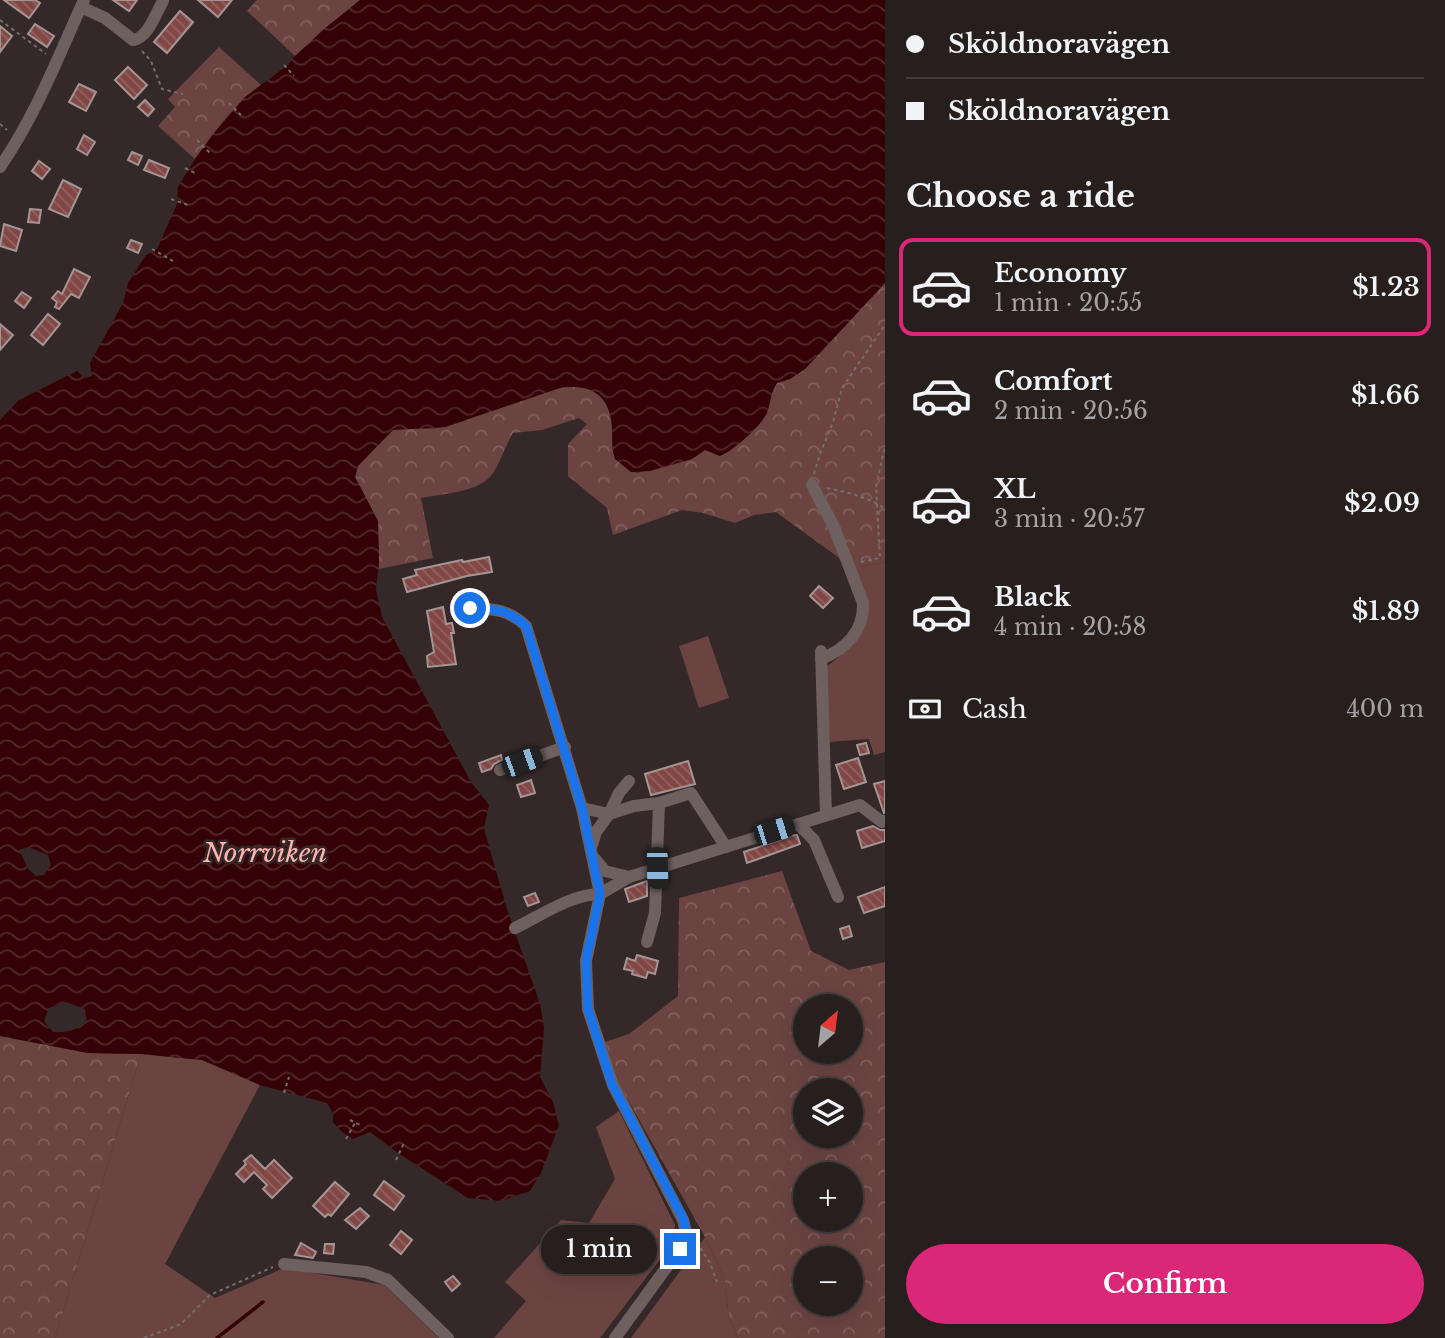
<!DOCTYPE html>
<meta charset="utf-8">
<style>
:root{--surface:#271e1e;--page:#332b2b;--text:#f1f3f6;--muted:#a4a2a4;--line:#433c3c;--accent:#db2777}
body{margin:0;font-family:"Libre Baskerville",serif;background:var(--page);color:var(--text);height:100vh;display:flex;flex-direction:column;font-size:26px;white-space:nowrap}
*{box-sizing:border-box;margin:0}
p{font-size:23px;color:var(--muted)}
.icon{flex:none;width:38px;height:38px;fill:none;stroke:currentColor;stroke-width:2;stroke-linecap:round;stroke-linejoin:round}
.map{position:relative;flex:1;overflow:hidden}
.sheet{display:flex;flex-direction:column;background:var(--surface);width:560px}
.sheet>*{flex:none}
.banner{display:grid;align-content:center;height:154px;padding:0 21px;background:var(--surface)}
.needle{width:46px;rotate:28deg}
.controls{position:absolute;left:793px;top:994px;display:grid;gap:14px}
.controls a{display:grid;place-items:center;width:70px;height:70px;border-radius:50%;background:var(--surface);box-shadow:0 7px 28px #0002,0 0 0 2px var(--line);font-size:35px}
.end{position:absolute;width:32px;height:32px;margin:-16px;border:9px solid #1a73e8;background:#fff;box-shadow:0 0 0 4px #fff}
.from{border-radius:50%}
.bubble{position:absolute;height:49px;border-radius:24px;background:var(--surface);box-shadow:0 7px 28px #0002,0 0 0 2px var(--line);font-size:23px;font-weight:600;line-height:49px;text-align:center}
.car{position:absolute;width:21px;height:42px;margin:-21px -10px;border-radius:9px;box-shadow:0 0 5px 2px #0007;background:linear-gradient(#222 24%,#8ab4d8 0 40%,#222 0 76%,#8ab4d8 0 86%,#222 0)}
.banner b{display:flex;align-items:center;gap:24px;height:66px;font-size:26px}
.banner b+b{border-top:2px solid var(--line)}
.banner i{width:18px;height:18px;background:var(--text)}
ul{padding:0;list-style:none}
li{display:flex;align-items:center;gap:21px;height:98px;margin:0 14px 10px;padding:0 7px;border:4px solid transparent;border-radius:14px}
li div{flex:1}
li b{display:block;font-size:26px}
li em{font-style:normal;font-weight:600}
li.on{border-color:var(--accent)}
li>.icon{width:63px;height:63px;stroke-width:1.5}
h2{padding:0 21px;font-size:32px;line-height:84px}
.pay{display:flex;align-items:center;gap:18px;height:77px;padding:0 21px;font-size:26px}
.pay p{margin-inline-start:auto}
.button{display:flex;gap:14px;margin-top:auto;padding:14px 21px}
.button a{flex:1;height:80px;border-radius:42px;background:var(--accent);color:#fff;font-size:28px;font-weight:600;line-height:80px;text-align:center}
main{display:flex;flex:1;min-height:0}
.map>svg:first-child{display:block}
.grass{fill:#6b4442}
.forest{fill:url(#forest-crowns);fill-rule:evenodd}
.water{fill:url(#water-waves);fill-rule:evenodd}
.lines{fill:none;stroke-linecap:round;stroke-linejoin:round}
.stream{stroke:#340206;stroke-width:3.5}
.building{fill:url(#building-back-hatch);stroke:#a49594;stroke-width:2}
.path{stroke:#776d6c;stroke-width:2;stroke-dasharray:3.5 3.5;stroke-linecap:butt}
.street{stroke:#6e605f;stroke-width:12}
.route{stroke:#1a73e8;stroke-width:9}
.labels{text-anchor:middle;dominant-baseline:central;stroke-width:5;stroke-linejoin:round;paint-order:stroke}
.water-label{font-size:26px;font-style:italic;fill:#feb3af;stroke:#342828}
</style>
<main>
<div class="map">
<svg width="885" height="1338" viewBox="0 0 885 1338">
<defs>
<pattern id="forest-crowns" width="20" height="18" patternUnits="userSpaceOnUse" patternTransform="scale(1.75)"><rect width="20" height="18" fill="#6b4442"/><path d="M2 6a3 3 0 1 1 6 0M12 15a3 3 0 1 1 6 0" fill="none" stroke="#815f5e"/></pattern>
<pattern id="water-waves" width="16" height="10" patternUnits="userSpaceOnUse" patternTransform="scale(1.75)"><rect width="16" height="10" fill="#340206"/><path d="M0 5q4-4 8 0t8 0" fill="none" stroke="#52272b"/></pattern>
<pattern id="building-back-hatch" width="6" height="6" patternUnits="userSpaceOnUse" patternTransform="scale(1.75)"><rect width="6" height="6" fill="#814745"/><path d="M-1 5l2 2M0 0l6 6M5-1l2 2" fill="none" stroke="#946260"/></pattern>
</defs>
<rect width="100%" height="100%" fill="#342828"/>
<!-- grass -->
<g class="grass">
<polygon points="885,562 885,752 874,755 869,739 828,742 825,668 852,646 861,631 853,568"/>
<polygon points="708,636 729,698 699,708 679,646"/>
<polygon points="141,1054 202,1060 260,1085 165,1264 215,1298 284,1268 384,1285 439,1338 55,1338"/>
<polygon points="619,1111 675,1225 674,1241 600,1338 494,1338 526,1301 505,1282 561,1220 589,1223 615,1179 596,1127"/>
<polygon points="705,1237 724,1277 729,1318 738,1338 631,1338"/>
</g>
<!-- forest -->
<g class="forest">
<polygon points="257,0 360,0 295,56 247,11"/>
<path d="M219 47 261 85C234 105 214 132 195 159L158 126 175 107 168 99Z"/>
<path d="M885 283V562L853 568 776 512 754 515 735 523 703 513 682 510 613 535 607 508 568 476V444L587 424 579 418 542 430 513 433C505 446 501 461 493 473 482 492 441 494 421 498L433 558 379 569 378 521 355 477 358 466 393 429C411 427 430 431 448 426 482 417 573 366 602 397 618 414 608 439 615 459L637 473 692 459 705 450C712 451 718 457 726 453 735 449 765 418 768 409 771 399 771 392 777 383L790 379 805 369Z"/>
<path d="M782 871 811 951 849 970 885 962V1338H738L729 1318 724 1277 705 1237 619 1084 605 1042 629 1034 678 996 679 898ZM805 1006H850V1052H805ZM805 1090H850V1136H805ZM805 1174H850V1220H805ZM805 1258H850V1304H805Z"/>
<polygon points="0,1036 88,1053 141,1054 55,1338 0,1338"/>
</g>
<!-- water -->
<path class="water" d="M360 0H885V283L805 369 790 379 777 383C771 392 771 399 768 410 764 424 734 450 720 456L705 450 692 459 650 471 631 472 615 459C611 448 613 437 612 426 609 395 592 385 563 387L445 427 393 430 358 466 355 477 378 521 379 562 376 590 382 617 471 782 489 805 484 828 486 836 507 909 540 1004 544 1028 540 1077 553 1102 559 1125 541 1173 530 1191 500 1201 468 1198 398 1153 370 1132 353 1139 342 1132 333 1122V1113L327 1103 260 1085 202 1060 141 1054 88 1053 0 1036V420L19 400 77 371 85 378 92 376 90 363 123 303 128 283 146 255 157 249 177 204 178 187 195 159 214 133 245 97 288 65 295 56 324 29ZM28 847 48 855 51 865 44 875 36 876 29 870 19 850ZM66 1002 85 1009 87 1022C76 1030 67 1033 53 1032L44 1021 49 1008Z"/>
<g class="lines">
<!-- stream -->
<polyline class="stream" points="217,1338 263,1302"/>
</g>
<!-- building -->
<g class="building">
<polygon points="4,0 35,0 40,3 29,18"/>
<polygon points="113,0 137,0 129,11"/>
<polygon points="198,0 232,0 218,17"/>
<polygon points="180,11 193,22 167,53 154,42"/>
<polygon points="35,24 54,36 47,47 28,34"/>
<polygon points="0,26 12,36 0,52"/>
<polygon points="128,67 147,85 134,99 115,80"/>
<polygon points="79,84 96,92 86,111 69,102"/>
<polygon points="145,100 154,109 148,116 138,107"/>
<polygon points="84,135 95,142 87,155 77,149"/>
<polygon points="132,152 142,156 138,165 128,160"/>
<polygon points="149,160 169,168 165,178 144,170"/>
<polygon points="39,161 50,169 42,179 32,171"/>
<polygon points="63,180 81,189 68,217 49,209"/>
<polygon points="30,209 41,210 39,223 28,222"/>
<polygon points="4,224 22,230 16,251 0,246"/>
<polygon points="131,240 142,244 138,253 127,248"/>
<polygon points="74,269 90,277 79,298 71,294 59,309 55,307 57,302 52,298 58,291 62,294"/>
<polygon points="22,292 31,298 24,308 15,301"/>
<polygon points="48,314 60,324 43,345 31,335"/>
<polygon points="0,324 13,335 0,350"/>
<polygon points="489,557 492,572 467,576 407,592 403,579 417,575 415,570 462,560 463,562"/>
<polygon points="819,586 833,598 823,608 810,596"/>
<polygon points="443,607 446,624 452,623 454,633 451,633 456,664 428,667 427,656 434,652 427,611"/>
<polygon points="866,743 869,753 860,755 857,745"/>
<polygon points="501,755 502,760 494,764 491,769 482,772 479,763"/>
<polygon points="858,758 866,782 844,789 836,765"/>
<polygon points="688,761 695,784 651,795 645,774"/>
<polygon points="531,780 535,793 521,797 517,785"/>
<polygon points="885,781 885,812 884,813 874,784"/>
<polygon points="873,826 880,830 885,830 885,841 862,848 857,831"/>
<polygon points="794,835 797,835 800,844 747,863 744,852"/>
<polygon points="647,881 647,896 629,902 625,889"/>
<polygon points="885,887 885,906 864,913 858,897"/>
<polygon points="535,893 539,902 528,906 524,897"/>
<polygon points="849,926 852,936 843,939 840,929"/>
<polygon points="637,955 658,961 655,974 648,972 646,978 632,974 633,971 624,969 627,958 635,961"/>
<polygon points="251,1155 265,1169 274,1160 292,1178 272,1198 263,1189 267,1185 254,1172 244,1182 236,1174 246,1164 244,1161"/>
<polygon points="384,1181 404,1196 394,1210 374,1195"/>
<polygon points="335,1182 349,1194 331,1216 328,1214 325,1217 313,1206"/>
<polygon points="360,1208 369,1216 356,1229 345,1220"/>
<polygon points="401,1231 412,1240 401,1254 390,1245"/>
<polygon points="301,1243 316,1252 313,1258 295,1255"/>
<polygon points="325,1244 334,1244 333,1254 324,1253"/>
<polygon points="453,1276 460,1284 452,1291 445,1282"/>
</g>
<g class="lines">
<!-- path -->
<g class="path">
<polyline points="0,20 46,54"/>
<polyline points="142,51 151,61 162,89 183,94"/>
<polyline points="284,65 294,76"/>
<polyline points="229,103 241,115"/>
<polyline points="0,124 7,130"/>
<polyline points="197,140 210,153"/>
<polyline points="185,168 195,173"/>
<polyline points="171,199 188,205"/>
<polyline points="152,249 173,261"/>
<polyline points="814,474 820,454 833,422 842,388 885,325"/>
<path d="M827 488C846 492 869 497 885 509"/>
<polyline points="861,562 880,558 876,487 885,446"/>
<polyline points="284,1093 289,1077"/>
<polyline points="350,1120 360,1125"/>
<polyline points="346,1139 355,1123"/>
<polyline points="396,1160 404,1143"/>
<polyline points="697,1242 710,1263 717,1282"/>
<polyline points="144,1338 181,1324 210,1295 273,1267"/>
</g>
<!-- street -->
<g class="street">
<path d="M81 7 105 18 133 40C148 38 156 13 163 1"/>
<path d="M0 167C36 115 58 57 84 0"/>
<path d="M812 485 834 527 863 603C864 631 846 649 821 659"/>
<path d="M470 608C494 609 508 609 526 626L582 808 600 894 586 961 588 1009 613 1085 683 1220 686 1232 680 1249 615 1338"/>
<polyline points="821,651 826,815"/>
<polyline points="500,770 565,747"/>
<polyline points="582,808 609,814 619,793 629,781"/>
<polyline points="798,824 814,840 838,897"/>
<polyline points="592,845 596,832 609,814 634,806 659,803 691,793 726,847"/>
<polyline points="594,858 605,871 629,877"/>
<polyline points="600,894 629,877 860,805 882,822 885,821"/>
<path d="M515 928C540 916 572 894 600 894"/>
<polyline points="647,942 655,913 659,803"/>
<polyline points="284,1264 366,1272 388,1280 448,1338"/>
</g>
</g>
<g class="lines">
<!-- route -->
<path class="route" d="M470 608C494 609 508 609 526 626L582 808 600 894 586 961 588 1009 612 1084 684 1220 686 1232 680 1249"/>
</g>
<g class="labels">
<!-- water labels -->
<g class="water-label">
<text x="265" y="853">Norrviken</text>
</g>
</g>
</svg>
<div class="controls">
<a><svg class="needle" viewBox="-14 -14 28 28"><path d="M0-13l5 13h-10z" fill="#e53935"/><path d="M0 13l5-13h-10z" fill="#a4a2a4"/></svg></a>
<a><svg class="icon" aria-label="layers" viewBox="0 0 24 24"><path d="M12 4l9 5-9 5-9-5zM3 14l9 5 9-5"/></svg></a>
<a>+</a>
<a>−</a>
</div>
<i class="end from" style="left:470px;top:608px"></i>
<i class="end" style="left:680px;top:1249px"></i>
<div class="bubble" style="left:541px;top:1225px;width:116px">1 min</div>
<i class="car" style="left:522px;top:762px;rotate:70deg"></i>
<i class="car" style="left:774px;top:831px;rotate:72deg"></i>
<i class="car" style="left:657px;top:868px;rotate:179deg"></i>
</div>
<section class="sheet">
<div class="banner">
<b><i class="from"></i>Sköldnoravägen</b>
<b><i></i>Sköldnoravägen</b>
</div>
<h2>Choose a ride</h2>
<ul>
<li class="on"><svg class="icon" aria-label="car" viewBox="0 0 24 24"><path d="M5 17H2v-5l4-1 3-4h7l3 4 3 1v5h-3M9 17h6M6 11h13"/><circle cx="7" cy="17" r="2"/><circle cx="17" cy="17" r="2"/></svg><div><b>Economy</b><p>1 min · 20:55</p></div><em>$1.23</em></li>
<li><svg class="icon" aria-label="car" viewBox="0 0 24 24"><path d="M5 17H2v-5l4-1 3-4h7l3 4 3 1v5h-3M9 17h6M6 11h13"/><circle cx="7" cy="17" r="2"/><circle cx="17" cy="17" r="2"/></svg><div><b>Comfort</b><p>2 min · 20:56</p></div><em>$1.66</em></li>
<li><svg class="icon" aria-label="car" viewBox="0 0 24 24"><path d="M5 17H2v-5l4-1 3-4h7l3 4 3 1v5h-3M9 17h6M6 11h13"/><circle cx="7" cy="17" r="2"/><circle cx="17" cy="17" r="2"/></svg><div><b>XL</b><p>3 min · 20:57</p></div><em>$2.09</em></li>
<li><svg class="icon" aria-label="car" viewBox="0 0 24 24"><path d="M5 17H2v-5l4-1 3-4h7l3 4 3 1v5h-3M9 17h6M6 11h13"/><circle cx="7" cy="17" r="2"/><circle cx="17" cy="17" r="2"/></svg><div><b>Black</b><p>4 min · 20:58</p></div><em>$1.89</em></li>
</ul>
<div class="pay"><svg class="icon" aria-label="cash" viewBox="0 0 24 24"><path d="M3 7h18v10H3z"/><circle cx="12" cy="12" r="2"/></svg>Cash<p>400 m</p></div>
<div class="button"><a>Confirm</a></div>
</section>
</main>
